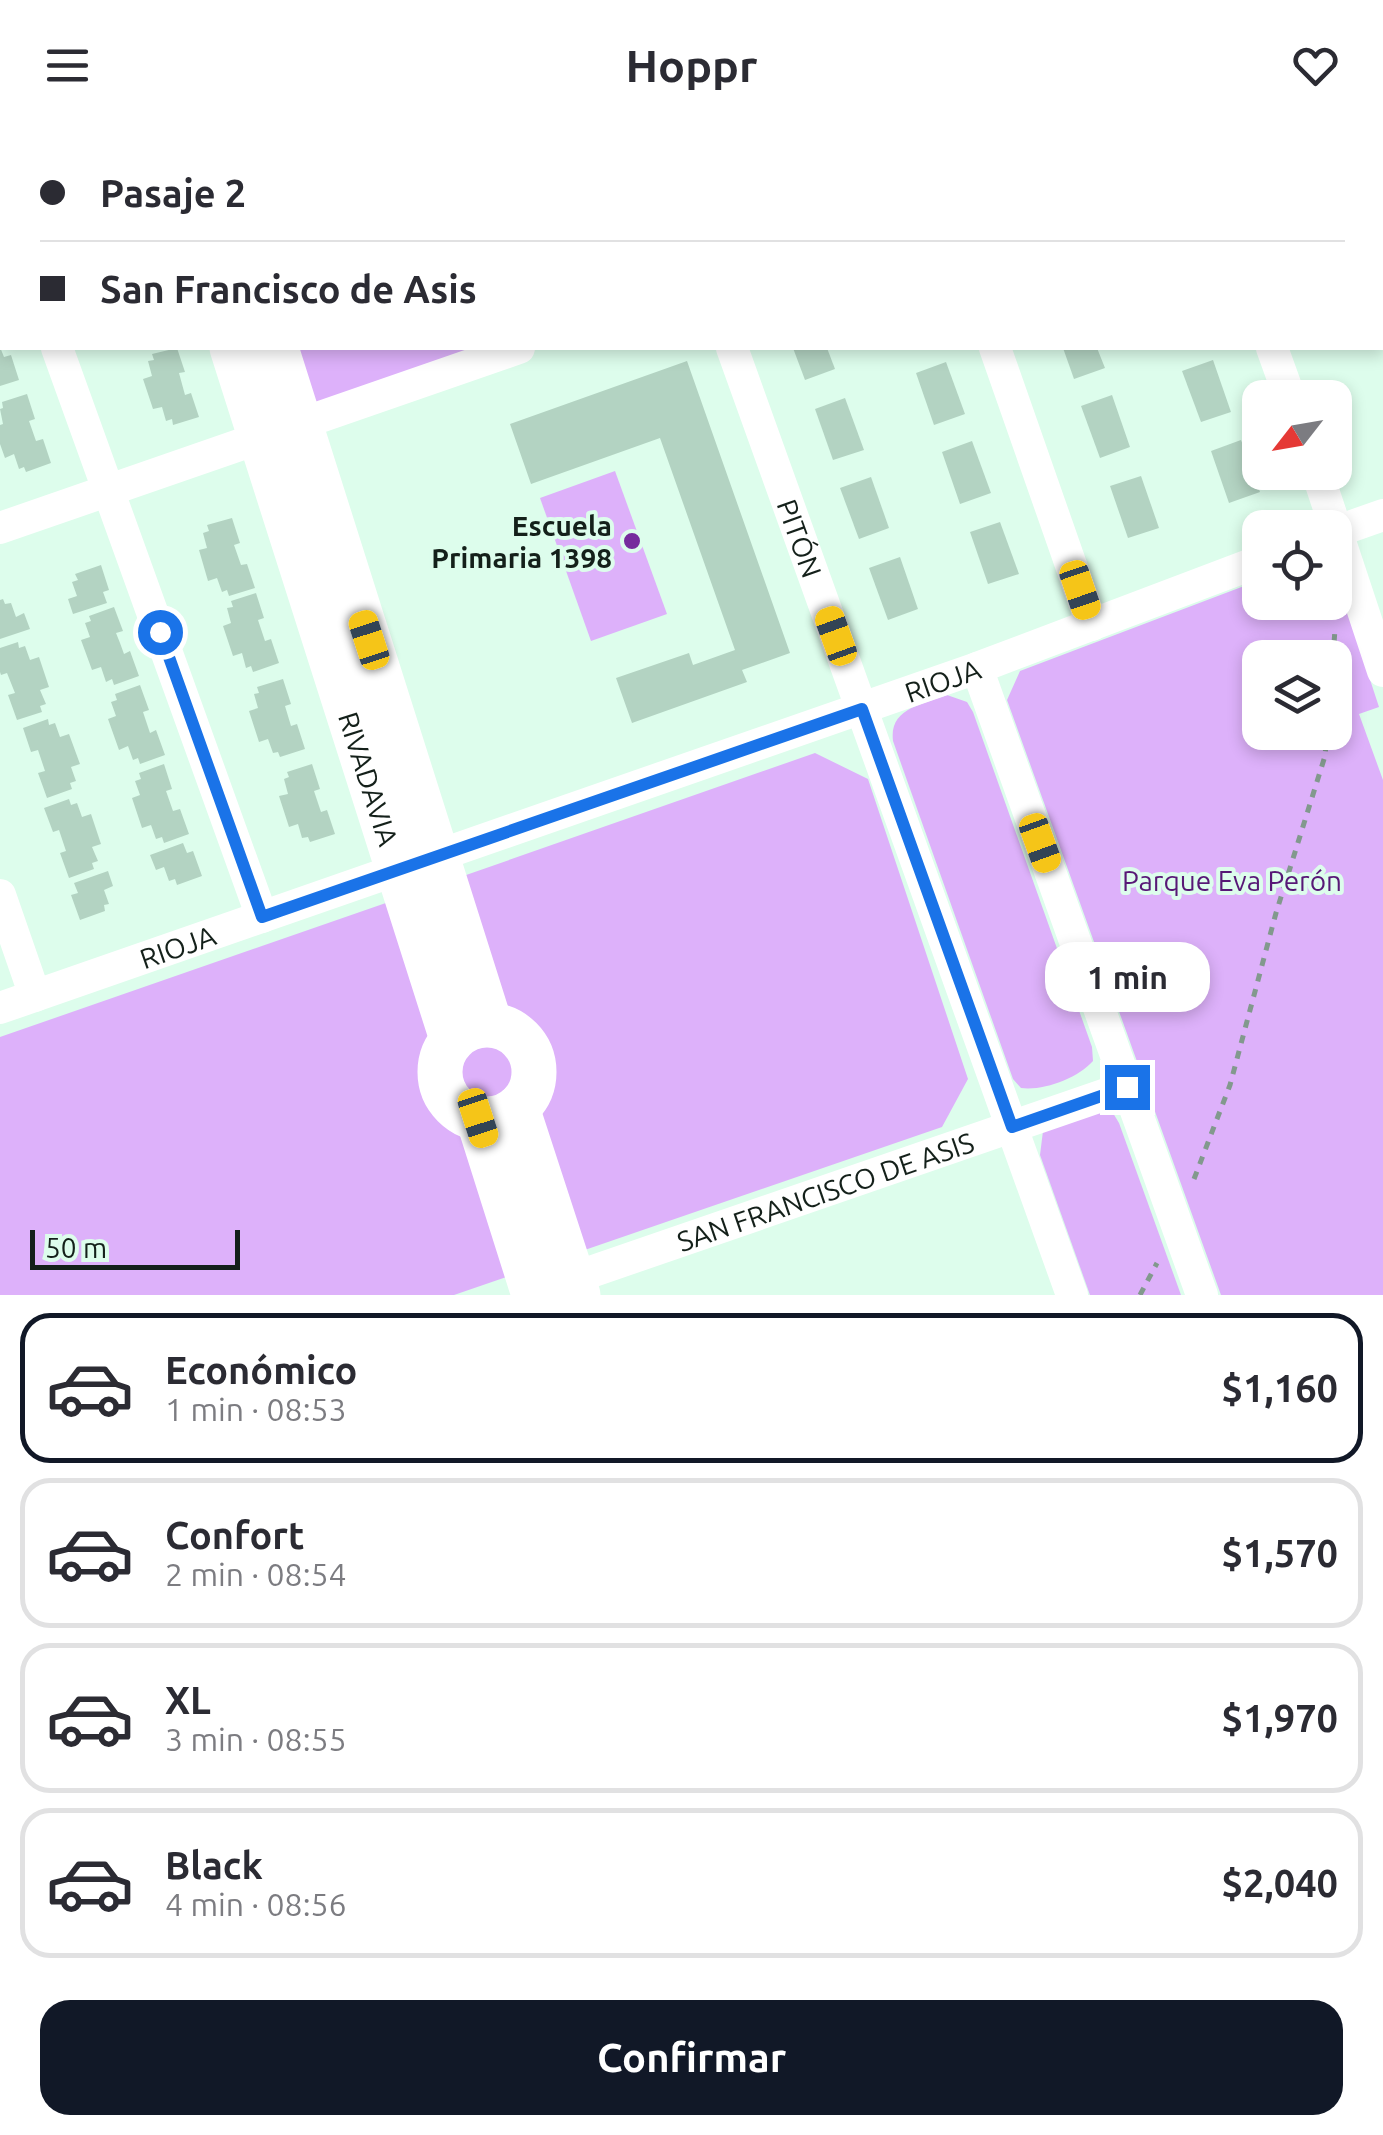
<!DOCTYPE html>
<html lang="es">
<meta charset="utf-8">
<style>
:root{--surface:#fff;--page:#f2f2f3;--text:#2b2b33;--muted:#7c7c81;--line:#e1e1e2;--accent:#111827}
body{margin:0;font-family:Ubuntu,sans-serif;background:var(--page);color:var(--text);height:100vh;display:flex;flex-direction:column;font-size:38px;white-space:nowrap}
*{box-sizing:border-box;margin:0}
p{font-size:32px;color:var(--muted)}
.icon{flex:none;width:55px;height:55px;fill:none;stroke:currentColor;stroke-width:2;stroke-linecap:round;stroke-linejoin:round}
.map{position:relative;height:1165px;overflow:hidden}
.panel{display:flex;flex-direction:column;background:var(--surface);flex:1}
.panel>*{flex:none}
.hud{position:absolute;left:0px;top:0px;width:1385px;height:220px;box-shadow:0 5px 15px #0003;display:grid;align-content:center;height:220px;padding:0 40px;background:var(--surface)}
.needle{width:65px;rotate:239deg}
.buttons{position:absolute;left:1242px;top:250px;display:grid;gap:20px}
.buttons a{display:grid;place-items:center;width:110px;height:110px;border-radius:20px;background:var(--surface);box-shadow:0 5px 15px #0003;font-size:50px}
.scale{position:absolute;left:30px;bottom:25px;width:210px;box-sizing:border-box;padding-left:10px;border:5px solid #14201a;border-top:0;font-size:28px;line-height:35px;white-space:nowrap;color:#14201a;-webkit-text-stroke:8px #ddfdec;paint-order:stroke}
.end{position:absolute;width:45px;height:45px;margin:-22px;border:12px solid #1a73e8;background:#fff;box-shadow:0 0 0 5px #fff}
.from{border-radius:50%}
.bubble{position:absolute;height:70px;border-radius:30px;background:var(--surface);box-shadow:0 5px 15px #0003;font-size:32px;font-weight:600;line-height:70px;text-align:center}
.car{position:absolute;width:30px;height:60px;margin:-30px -15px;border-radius:12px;box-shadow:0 0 8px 2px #0007;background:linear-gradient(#f5c518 24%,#345 0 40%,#f5c518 0 76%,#345 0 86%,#f5c518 0)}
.hud b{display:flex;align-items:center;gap:35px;height:95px;font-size:38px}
.hud b+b{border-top:2px solid var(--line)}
.hud i{width:25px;height:25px;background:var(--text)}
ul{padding:18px 0 0;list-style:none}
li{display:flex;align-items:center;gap:30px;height:150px;margin:0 20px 15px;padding:0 20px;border:5px solid var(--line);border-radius:30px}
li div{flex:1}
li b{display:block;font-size:38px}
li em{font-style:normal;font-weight:600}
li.on{border-color:var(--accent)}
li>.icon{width:90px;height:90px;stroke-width:1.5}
.primary-button{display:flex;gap:20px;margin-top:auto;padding:20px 40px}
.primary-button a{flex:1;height:115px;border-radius:30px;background:var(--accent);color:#fff;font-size:40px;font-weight:600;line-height:115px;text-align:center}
header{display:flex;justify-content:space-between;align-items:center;height:130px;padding:0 40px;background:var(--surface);font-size:45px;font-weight:600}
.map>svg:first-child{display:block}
.green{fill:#ddb1fa;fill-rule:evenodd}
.building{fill:#b3d3c2}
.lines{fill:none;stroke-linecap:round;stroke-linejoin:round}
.path{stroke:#82998d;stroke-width:5;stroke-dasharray:8 8;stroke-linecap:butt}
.street{stroke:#fff;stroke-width:32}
.secondary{stroke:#fff;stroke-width:45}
.route{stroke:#1a73e8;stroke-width:12}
.poi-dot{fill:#762b9d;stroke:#ddfdec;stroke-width:4}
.labels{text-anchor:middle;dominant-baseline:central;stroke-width:8;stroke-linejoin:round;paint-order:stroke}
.poi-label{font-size:28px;font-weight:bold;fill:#14201a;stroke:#ddfdec;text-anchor:end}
.street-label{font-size:28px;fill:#14201a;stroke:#ddfdec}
.park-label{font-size:28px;fill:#571876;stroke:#ddfdec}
</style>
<header><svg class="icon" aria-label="menu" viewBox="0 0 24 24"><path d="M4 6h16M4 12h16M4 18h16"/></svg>Hoppr<svg class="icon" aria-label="heart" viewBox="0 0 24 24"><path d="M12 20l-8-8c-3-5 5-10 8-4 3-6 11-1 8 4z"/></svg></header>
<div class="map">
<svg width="1383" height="1165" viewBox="0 0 1383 1165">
<rect width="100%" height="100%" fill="#ddfdec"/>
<!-- green -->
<g class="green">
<polygon points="163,0 654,0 655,2 164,2"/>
<polygon points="232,218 519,218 300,294 446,752 815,623 868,649 968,949 942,997 454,1165 0,1165 0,907 406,766"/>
<polygon points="615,341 667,484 591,511 540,368"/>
<path d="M1335 443 1379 577 1359 584 1383 650V1165H1221L1007 570 1020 541 1260 450V472H1335ZM1260 528H1335V602H1260Z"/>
<path d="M947 565 967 572 973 582 1092 917 1093 931C1078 948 1044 961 1021 958L1013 949 893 611C889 578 922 575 947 565Z"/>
<polygon points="1104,980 1113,983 1119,993 1181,1165 1090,1165 1040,1025 1043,1001"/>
</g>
<!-- building -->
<g class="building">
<polygon points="0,217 4,227 11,225 19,250 0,256"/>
<polygon points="177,218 185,242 179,243 185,265 191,263 199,287 173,295 172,289 166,291 162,277 153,279 143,249 152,246 148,231 154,230 152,224"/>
<polygon points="793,218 827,218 835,239 805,250"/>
<polygon points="1063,218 1097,218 1105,238 1074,249"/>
<polygon points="1213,230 1231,282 1201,292 1182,241"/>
<polygon points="687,231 790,523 742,540 747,552 632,593 616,548 689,523 693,535 735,520 660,308 531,354 510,294"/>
<polygon points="946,232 965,284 934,295 916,243"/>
<polygon points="27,264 35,289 29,291 36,311 43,309 51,333 26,342 24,337 19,339 14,324 5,328 0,314 0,295 3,294 0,279 3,278 2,272"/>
<polygon points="1112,265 1130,317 1100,328 1081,276"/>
<polygon points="845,268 864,320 833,330 815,279"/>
<polygon points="1241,310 1260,362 1229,373 1211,321"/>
<polygon points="972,311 991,363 960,374 942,322"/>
<polygon points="1141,346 1159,398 1128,408 1110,356"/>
<polygon points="871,347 889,398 859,409 840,358"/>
<polygon points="232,388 240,413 234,415 241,435 247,434 255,458 229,466 227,460 222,462 217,448 208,451 199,420 207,418 203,403 209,401 207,395"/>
<polygon points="1000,392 1019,444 988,454 970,402"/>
<polygon points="900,427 918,479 888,490 869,438"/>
<polygon points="101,435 109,460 103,462 107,473 73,484 68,469 77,466 72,452 78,450 75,444"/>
<polygon points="256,463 264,488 258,490 265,511 271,509 279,533 253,542 251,536 246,538 242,523 233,526 223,496 231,493 227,478 233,477 231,471"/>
<polygon points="3,469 5,474 11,473 16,487 24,483 30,499 0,509 0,470"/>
<polygon points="114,477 123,501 116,503 120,513 124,524 130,521 139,546 114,555 112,549 106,552 101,537 92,540 81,510 90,507 85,493 91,491 89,486"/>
<polygon points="18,512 19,518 25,516 30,530 39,527 49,557 40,560 46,574 40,576 42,582 17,590 8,565 15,563 7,543 1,545 0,542 0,518"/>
<polygon points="283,549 291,574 285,576 291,596 297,594 305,619 280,627 278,622 273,623 268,609 259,612 249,581 258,578 254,564 259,563 257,557"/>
<polygon points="140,555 149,580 143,582 150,603 156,600 165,625 140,634 138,628 133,630 128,616 119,620 108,589 116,586 111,572 117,570 115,564"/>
<polygon points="48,589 49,595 55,593 60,607 69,604 80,634 71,637 76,651 70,653 72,659 47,668 38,643 45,641 38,620 31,622 23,598"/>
<polygon points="164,634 172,659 166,661 173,681 180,679 189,704 164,713 162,707 156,709 151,695 142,698 132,668 140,665 135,651 141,649 139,643"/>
<polygon points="312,634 320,659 314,661 321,682 327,680 335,704 310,712 308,707 302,708 298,694 289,697 279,666 288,664 284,649 289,647 287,642"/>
<polygon points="69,669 71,675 77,673 82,687 91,684 101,714 92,717 98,731 92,733 94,739 69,748 60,723 66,721 59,700 53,702 44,678"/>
<polygon points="183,713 187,723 193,721 202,746 177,755 175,749 169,751 164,737 156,740 150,725"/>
<polygon points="108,741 113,756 104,760 109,774 104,775 105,781 80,790 71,765 78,763 74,753"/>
</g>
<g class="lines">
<!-- path -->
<g class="path">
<polyline points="1333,528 1335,499"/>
<polyline points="1194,1049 1230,955 1276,783 1325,626 1327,602"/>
<polyline points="1140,1165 1157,1133"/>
</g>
<!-- street -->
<g class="street">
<polyline points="654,0 655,2"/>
<polyline points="919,0 920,2"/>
<polyline points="1195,0 1196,2"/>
<polyline points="1137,2 1144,0"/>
<polyline points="0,57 2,64"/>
<polyline points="57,218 262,787"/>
<path id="s1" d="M732 218 1072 1165"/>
<polyline points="995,218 1092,495"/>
<polyline points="1272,218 1290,268"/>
<polyline points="1317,342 1383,541"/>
<polyline points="0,398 519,218"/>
<polyline points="1335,402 1383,385"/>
<polyline points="977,538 1202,1165"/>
<polyline points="0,765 35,866"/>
<path id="s2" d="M0 878 977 538 1260 431"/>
<path id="s3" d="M553 1155 1127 957"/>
</g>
<!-- secondary -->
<g class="secondary">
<polyline points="163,0 164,2"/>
<polyline points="207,0 208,2"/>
<path id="s4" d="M232 218 452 909"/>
<polyline points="276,218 490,894"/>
<circle cx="487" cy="942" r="47"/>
<polyline points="517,978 578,1165"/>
<polyline points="478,988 534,1165"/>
</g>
</g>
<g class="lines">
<!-- route -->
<polyline class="route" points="160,502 262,787 862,579 1012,997 1127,957"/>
</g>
<!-- markers -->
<circle class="poi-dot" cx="632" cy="411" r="10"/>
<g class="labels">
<!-- poi labels -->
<g class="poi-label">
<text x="612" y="395">Escuela<tspan x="612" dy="32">Primaria 1398</tspan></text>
</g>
<!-- street labels -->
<g class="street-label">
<text stroke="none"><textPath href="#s1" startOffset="202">PITÓN</textPath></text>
<text stroke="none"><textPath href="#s2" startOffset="998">RIOJA</textPath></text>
<text stroke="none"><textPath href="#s4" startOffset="452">RIVADAVIA</textPath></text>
<text stroke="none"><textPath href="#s2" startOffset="188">RIOJA</textPath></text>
<text stroke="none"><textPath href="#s3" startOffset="288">SAN FRANCISCO DE ASIS</textPath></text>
</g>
<!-- park labels -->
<g class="park-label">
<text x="1232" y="750">Parque Eva Perón</text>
</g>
</g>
</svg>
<div class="buttons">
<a><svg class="needle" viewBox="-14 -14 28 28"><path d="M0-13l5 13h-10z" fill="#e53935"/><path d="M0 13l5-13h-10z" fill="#7c7c81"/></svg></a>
<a><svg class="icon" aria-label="locate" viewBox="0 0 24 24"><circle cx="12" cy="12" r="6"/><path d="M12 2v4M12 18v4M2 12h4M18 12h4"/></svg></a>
<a><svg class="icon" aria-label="layers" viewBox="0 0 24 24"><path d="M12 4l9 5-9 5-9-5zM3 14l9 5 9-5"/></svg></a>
</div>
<div class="scale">50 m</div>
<i class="end from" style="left:160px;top:502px"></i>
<i class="end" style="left:1127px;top:957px"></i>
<div class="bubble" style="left:1045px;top:812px;width:165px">1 min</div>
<i class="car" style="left:1080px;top:460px;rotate:161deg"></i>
<i class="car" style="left:836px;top:506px;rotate:340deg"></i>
<i class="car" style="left:369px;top:510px;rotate:342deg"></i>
<i class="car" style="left:1040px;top:713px;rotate:160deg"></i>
<i class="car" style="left:478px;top:988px;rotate:162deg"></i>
<div class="hud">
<b><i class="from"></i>Pasaje 2</b>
<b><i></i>San Francisco de Asis</b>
</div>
</div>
<section class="panel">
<ul>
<li class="on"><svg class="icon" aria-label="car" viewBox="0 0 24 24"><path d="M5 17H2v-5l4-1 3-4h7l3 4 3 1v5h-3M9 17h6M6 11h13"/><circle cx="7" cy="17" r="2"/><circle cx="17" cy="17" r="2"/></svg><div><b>Económico</b><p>1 min · 08:53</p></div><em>$1,160</em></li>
<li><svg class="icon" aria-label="car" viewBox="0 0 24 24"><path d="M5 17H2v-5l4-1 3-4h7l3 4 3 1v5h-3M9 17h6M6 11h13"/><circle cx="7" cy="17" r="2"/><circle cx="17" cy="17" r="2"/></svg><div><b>Confort</b><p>2 min · 08:54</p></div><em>$1,570</em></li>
<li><svg class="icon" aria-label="car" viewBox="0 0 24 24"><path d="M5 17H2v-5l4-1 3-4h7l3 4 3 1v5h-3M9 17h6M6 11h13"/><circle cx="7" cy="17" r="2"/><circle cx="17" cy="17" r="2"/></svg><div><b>XL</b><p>3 min · 08:55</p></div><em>$1,970</em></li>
<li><svg class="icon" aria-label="car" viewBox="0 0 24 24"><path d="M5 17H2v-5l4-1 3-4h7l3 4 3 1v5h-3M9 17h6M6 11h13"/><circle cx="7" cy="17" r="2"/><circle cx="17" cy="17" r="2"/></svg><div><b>Black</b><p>4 min · 08:56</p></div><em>$2,040</em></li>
</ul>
<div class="primary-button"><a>Confirmar</a></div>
</section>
